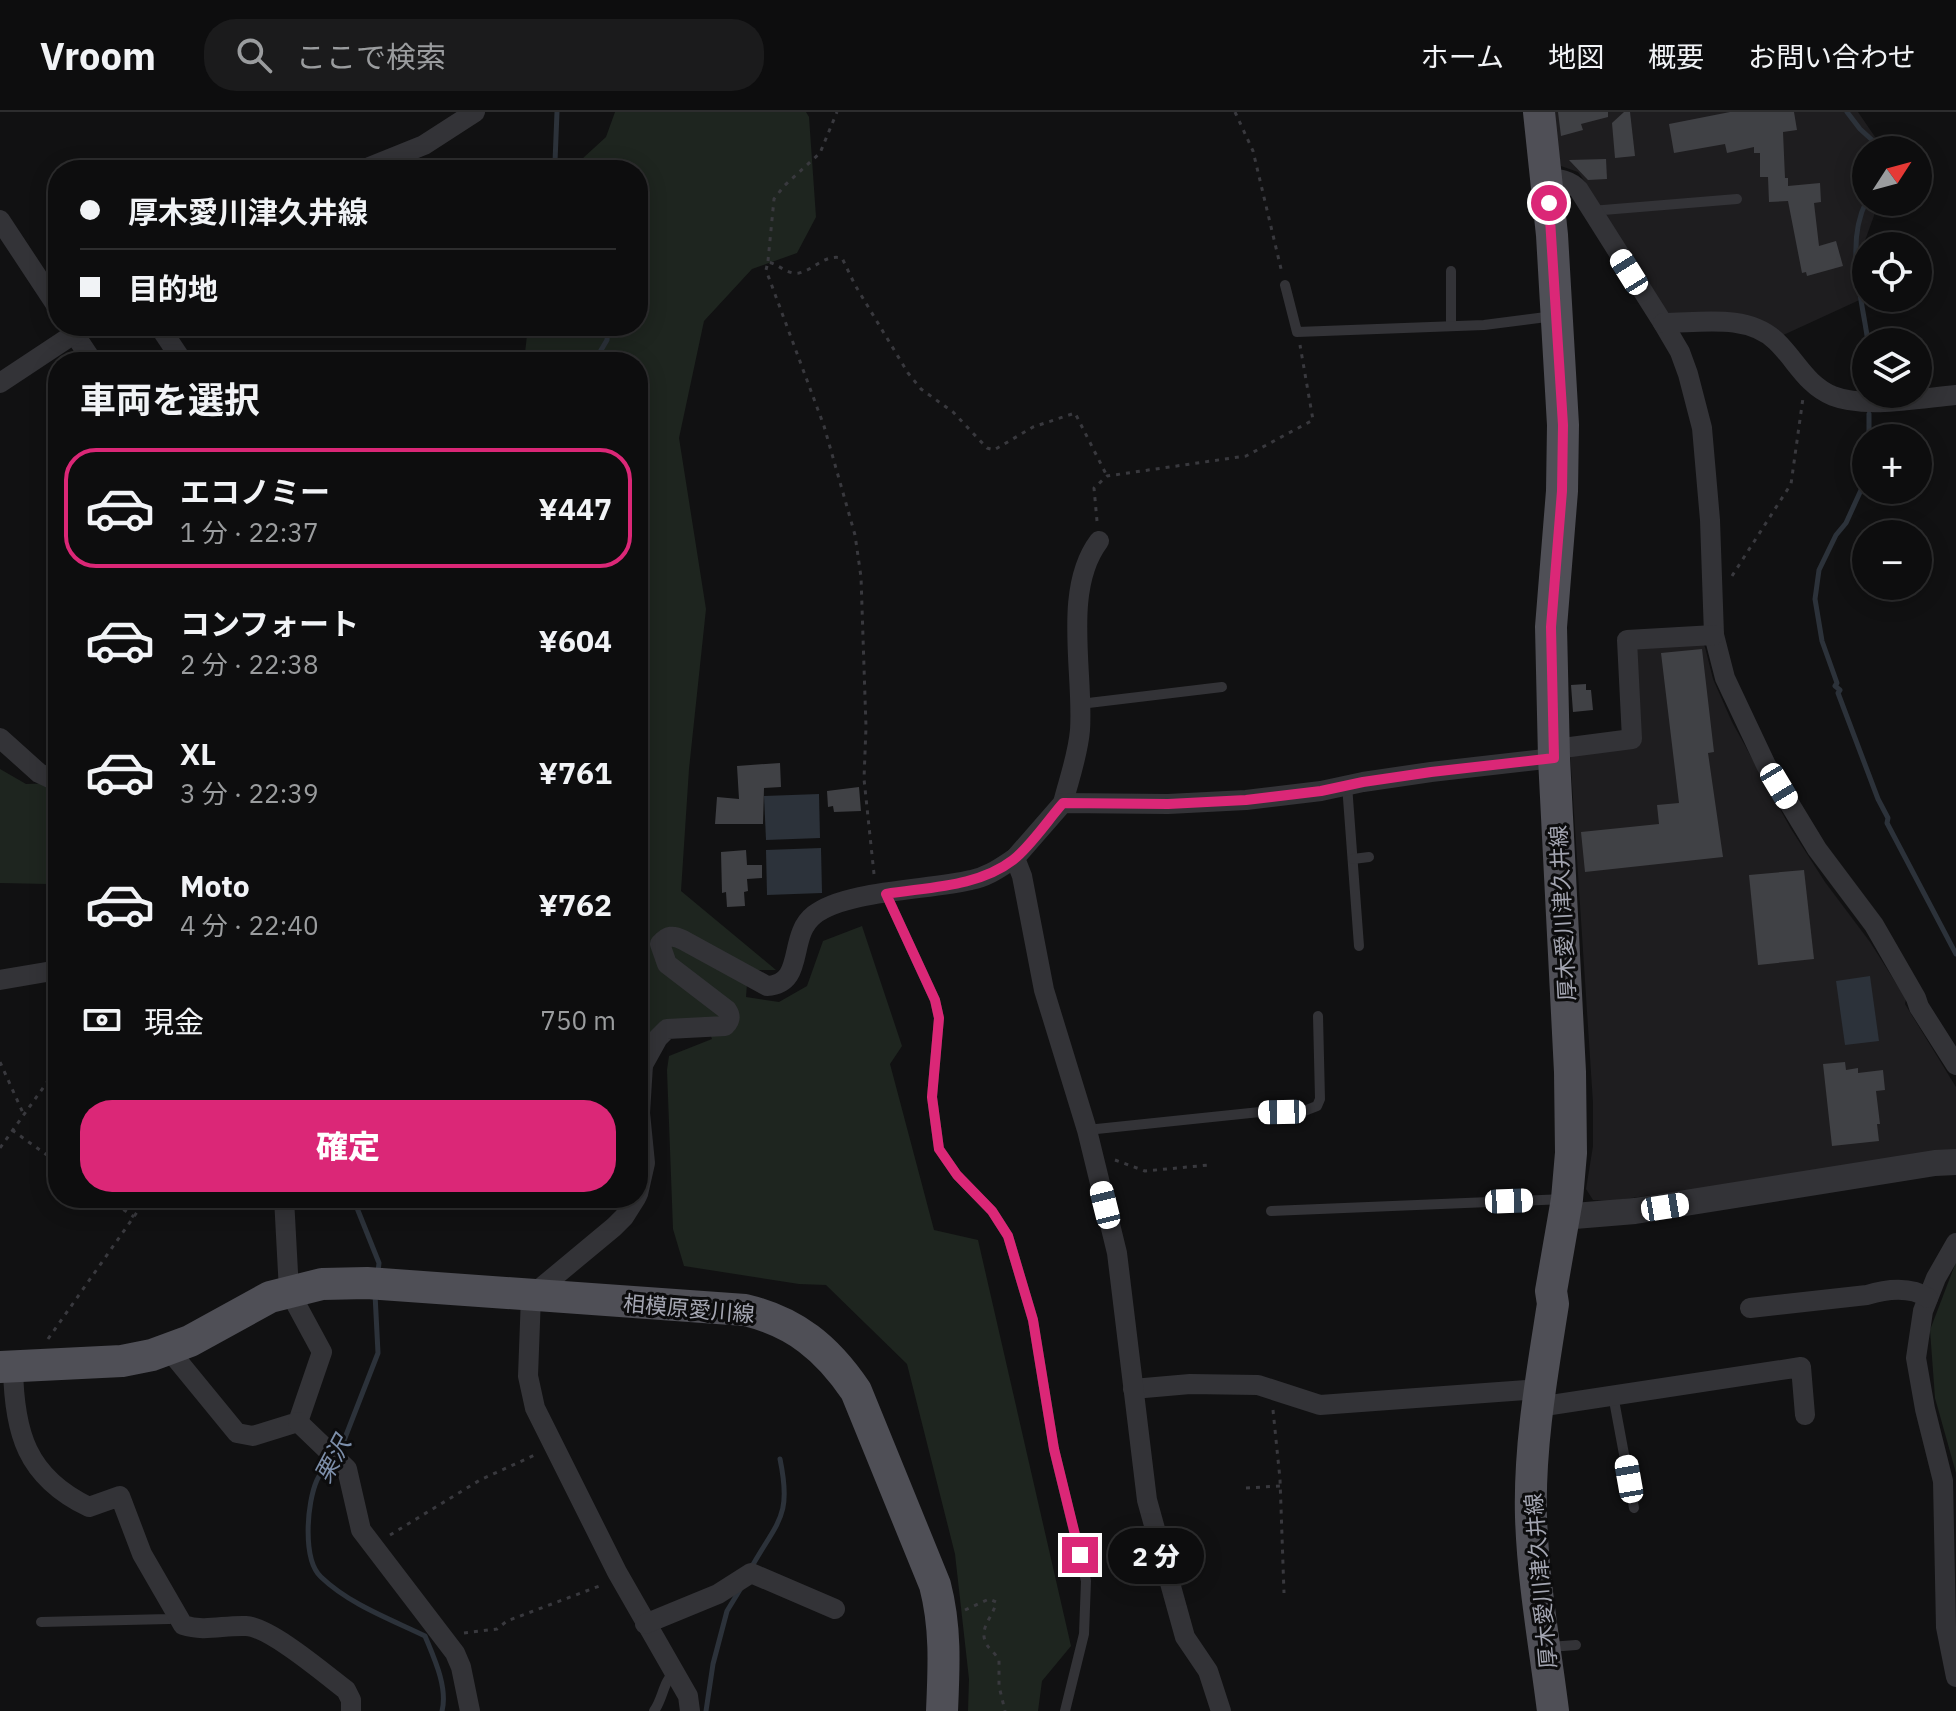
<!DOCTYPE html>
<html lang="ja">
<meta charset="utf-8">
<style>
:root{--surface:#0d0d0e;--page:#1b1b1c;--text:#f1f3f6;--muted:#9a9c9e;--line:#2d2d2e;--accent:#db2777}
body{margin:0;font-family:"IBM Plex Sans","Noto Sans JP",sans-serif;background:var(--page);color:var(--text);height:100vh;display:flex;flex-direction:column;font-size:30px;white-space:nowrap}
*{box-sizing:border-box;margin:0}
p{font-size:26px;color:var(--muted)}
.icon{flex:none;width:44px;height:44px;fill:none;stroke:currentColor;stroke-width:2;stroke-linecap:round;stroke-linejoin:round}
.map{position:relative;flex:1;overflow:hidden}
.drawer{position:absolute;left:48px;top:240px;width:600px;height:856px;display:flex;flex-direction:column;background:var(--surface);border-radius:32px;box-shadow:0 4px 20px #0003,0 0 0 2px var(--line)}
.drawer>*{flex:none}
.hud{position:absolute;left:48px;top:48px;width:600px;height:176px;border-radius:32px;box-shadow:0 4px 20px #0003,0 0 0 2px var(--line);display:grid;align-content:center;height:176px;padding:0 32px;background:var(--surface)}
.needle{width:52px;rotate:54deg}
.tools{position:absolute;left:1852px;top:24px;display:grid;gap:16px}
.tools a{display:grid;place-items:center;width:80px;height:80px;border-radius:50%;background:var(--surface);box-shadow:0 4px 20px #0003,0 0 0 2px var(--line);font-size:40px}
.end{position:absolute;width:36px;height:36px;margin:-18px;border:10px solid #db2777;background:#fff;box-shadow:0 0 0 4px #fff}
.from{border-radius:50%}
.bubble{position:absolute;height:56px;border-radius:28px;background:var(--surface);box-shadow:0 4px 20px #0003,0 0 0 2px var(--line);font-size:26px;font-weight:800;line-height:56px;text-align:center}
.car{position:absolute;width:24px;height:48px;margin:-24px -12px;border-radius:10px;box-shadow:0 0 6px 2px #0007;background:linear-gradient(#fff 24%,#345 0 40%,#fff 0 76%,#345 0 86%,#fff 0)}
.hud b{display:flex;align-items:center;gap:28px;height:76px;font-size:30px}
.hud b+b{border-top:2px solid var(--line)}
.hud i{width:20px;height:20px;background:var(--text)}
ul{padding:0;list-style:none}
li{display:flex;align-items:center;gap:24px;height:120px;margin:0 16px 12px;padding:0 16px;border:4px solid transparent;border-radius:32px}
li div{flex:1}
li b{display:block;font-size:30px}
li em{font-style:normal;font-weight:800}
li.current{border-color:var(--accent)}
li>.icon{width:72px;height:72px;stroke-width:1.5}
h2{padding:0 32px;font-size:36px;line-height:96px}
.pay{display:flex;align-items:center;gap:20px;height:88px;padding:0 32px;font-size:30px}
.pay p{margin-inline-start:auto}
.button{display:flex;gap:16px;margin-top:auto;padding:16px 32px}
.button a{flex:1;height:92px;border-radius:32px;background:var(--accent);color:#fff;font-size:32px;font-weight:800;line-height:92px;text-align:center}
header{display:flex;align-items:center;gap:48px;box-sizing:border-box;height:112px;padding:0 40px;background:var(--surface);border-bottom:2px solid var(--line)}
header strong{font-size:38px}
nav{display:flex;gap:44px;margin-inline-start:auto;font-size:28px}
.search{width:560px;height:72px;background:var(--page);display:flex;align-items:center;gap:20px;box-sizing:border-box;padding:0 28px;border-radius:32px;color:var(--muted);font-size:30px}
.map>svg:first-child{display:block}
.built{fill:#1e1d1f}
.green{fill:#1e251f}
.water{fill:#2c323a}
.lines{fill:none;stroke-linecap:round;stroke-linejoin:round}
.stream{stroke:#2c323a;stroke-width:5}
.building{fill:#404145}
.path{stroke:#39393e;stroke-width:3;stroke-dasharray:4 6;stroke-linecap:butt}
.service{stroke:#333337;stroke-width:10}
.minor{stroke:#333337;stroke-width:20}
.tertiary{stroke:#333337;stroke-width:26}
.primary{stroke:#4f4f56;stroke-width:32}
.route{stroke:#db2777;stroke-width:10}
.labels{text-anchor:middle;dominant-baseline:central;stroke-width:6;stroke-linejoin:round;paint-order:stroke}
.street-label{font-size:22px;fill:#a4a6b2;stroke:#0c0c0d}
.water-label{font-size:24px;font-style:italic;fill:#7d8faa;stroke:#0c0c0d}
</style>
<header>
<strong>Vroom</strong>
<div class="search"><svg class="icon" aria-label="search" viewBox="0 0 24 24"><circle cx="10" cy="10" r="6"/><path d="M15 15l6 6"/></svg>ここで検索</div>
<nav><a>ホーム</a><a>地図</a><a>概要</a><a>お問い合わせ</a></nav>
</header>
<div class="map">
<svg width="1956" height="1599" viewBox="0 0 1956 1599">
<rect width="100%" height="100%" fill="#111112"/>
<!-- built -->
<g class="built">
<polygon points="1551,0 1858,0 1884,38 1866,38 1866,90 1879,90 1863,134 1866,185 1779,225 1666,206 1590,77 1578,60 1561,54"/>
<polygon points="1701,528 1705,535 1713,567 1732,610 1791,717 1825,770 1870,830 1906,887 1905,892 1956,975 1956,1040 1610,1089 1593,1088 1586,1077 1593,1034 1593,991 1570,640 1640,633 1633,540 1638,533"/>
</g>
<!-- green -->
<g class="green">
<polygon points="615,0 806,0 809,5 816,105 797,141 752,157 704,209 679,326 706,497 689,657 681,779 776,858 748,858 746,885 779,890 807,874 823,829 862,814 902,934 890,952 934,1118 978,1128 1071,1534 1042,1569 1038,1599 968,1599 969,1567 955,1442 907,1252 826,1173 799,1172 684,1154 673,1117 667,958 669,944 712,927 705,907 660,917 638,930 638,250 524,250 528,214 638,214 638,58 570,58 606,25"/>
<polygon points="0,657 26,672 58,671 58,778 48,772 0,771"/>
<polygon points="1956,1150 1956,1361 1935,1286 1930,1218"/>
</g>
<!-- water -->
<g class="water">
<polygon points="819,682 820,726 766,728 764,684"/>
<polygon points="821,736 822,781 767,783 766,738"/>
<polygon points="1870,864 1879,929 1845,933 1836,869"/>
</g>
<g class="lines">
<!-- stream -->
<g class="stream">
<polyline points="557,0 555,50 558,58"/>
<polyline points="1847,0 1860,17 1883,38"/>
<path d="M1866 90C1845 132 1862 186 1868 230"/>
<polyline points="594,250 607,228 608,214"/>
<polyline points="1869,326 1869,302"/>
<polyline points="1866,349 1861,378 1846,411 1836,423 1819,458 1815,487 1822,529 1837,571 1835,574 1840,578 1838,581 1878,687 1888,706 1887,711 1956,842"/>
<polyline points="353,1086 379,1151 378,1160"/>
<polyline points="337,1339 343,1331 378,1241 375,1182"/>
<path d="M331 1348C327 1354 320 1361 317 1368 307 1390 302 1447 321 1465 349 1492 390 1507 425 1524 434 1546 448 1575 442 1599"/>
<path d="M751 1456C778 1408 792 1405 780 1347"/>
<polyline points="706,1599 713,1552 727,1499 741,1476"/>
</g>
</g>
<!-- building -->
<g class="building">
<polygon points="1558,0 1608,0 1608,5 1581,12 1583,18 1561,24"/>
<polygon points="1624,0 1630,0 1635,44 1615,46 1612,11"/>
<polygon points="1730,0 1794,0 1797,18 1783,20 1785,66 1788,66 1788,74 1820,71 1821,90 1814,91 1819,134 1836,129 1843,154 1807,164 1806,160 1802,161 1788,89 1769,90 1768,65 1760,65 1760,41 1754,41 1754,35 1727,41 1725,32 1674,41 1669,12"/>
<polygon points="1606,47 1607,67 1588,68 1569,48"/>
<polygon points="1702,537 1714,640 1708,641 1723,745 1585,760 1581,720 1659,712 1657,693 1679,691 1661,541"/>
<polygon points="1586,572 1586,578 1591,578 1593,598 1573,600 1571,573"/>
<polygon points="780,651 781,675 764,676 763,712 715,712 717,685 739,687 737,654"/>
<polygon points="859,675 861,699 834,700 833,694 828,695 827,679"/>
<polygon points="746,738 747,753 762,753 762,766 747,767 748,779 744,780 745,794 727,795 726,780 722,781 721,740"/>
<polygon points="1804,758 1814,847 1758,853 1749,763"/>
<polygon points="1845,950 1846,958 1858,956 1858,961 1883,958 1885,978 1876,979 1880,1012 1877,1012 1879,1029 1832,1034 1823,952"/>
</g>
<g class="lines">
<!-- path -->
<g class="path">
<polyline points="1235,0 1253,39 1282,161"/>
<polyline points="768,149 774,87 784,74 820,41 837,0"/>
<polyline points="1097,409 1094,376 1107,364 1246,344 1313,308 1300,233"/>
<polyline points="1732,464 1791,372 1803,286"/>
<path d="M874 762 864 667 866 615 861 465 855 423 824 314 766 158 768 150C779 152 787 163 799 161 814 158 824 142 842 146L855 173 908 261 921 277 953 300 987 336 994 338 1033 315 1075 301 1107 364"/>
<polyline points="0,950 23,1001"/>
<polyline points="12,1018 58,1051"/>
<polyline points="0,1036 58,955"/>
<polyline points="1115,1048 1145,1059 1209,1053"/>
<polyline points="107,1086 134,1105"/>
<polyline points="48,1227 147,1086"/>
<polyline points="1273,1298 1280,1367 1284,1481"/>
<polyline points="1246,1376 1280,1374"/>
<polyline points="390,1423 480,1368 537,1342"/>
<path d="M965 1498 989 1487 996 1490C994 1505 977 1516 987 1533 990 1538 996 1542 999 1548V1574L1005 1599"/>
<polyline points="464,1521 497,1517 507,1509 602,1473"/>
</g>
<!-- service -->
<g class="service">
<polyline points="1591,99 1737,87"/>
<polyline points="1451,159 1451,214"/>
<polyline points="1285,173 1297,220 1484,213 1554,204"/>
<polyline points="1080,592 1222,575"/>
<polyline points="1347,673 1359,834"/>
<polyline points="1353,747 1369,745"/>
<polyline points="886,782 935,888 939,906 932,985 939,1037 957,1063 992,1099 1008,1124 1033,1208 1054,1337 1086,1469 1084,1522 1065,1599"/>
<polyline points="1087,1018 1260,1000 1304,999 1317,994 1320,987 1318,904"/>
<polyline points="1271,1099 1565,1087"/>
<polyline points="1613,1283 1634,1396"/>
<polyline points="41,1510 169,1507 177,1503"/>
<polyline points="1550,1535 1576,1533"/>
<path d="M654 1599C663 1587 663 1569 675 1560"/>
</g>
<!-- minor -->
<g class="minor">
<polyline points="362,58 424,33 475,0"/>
<path d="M1546 66C1560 67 1570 68 1579 78L1663 211 1680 240 1688 262 1702 316 1710 408 1714 523 1725 566 1766 653 1817 737 1874 813 1916 886 1919 895 1956 953"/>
<polyline points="0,108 58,196"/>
<path d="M1663 211C1699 211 1747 201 1776 229 1796 248 1806 273 1833 284 1866 297 1921 286 1956 283"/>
<polyline points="69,214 93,250"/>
<polyline points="159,214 183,250"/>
<polyline points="0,271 86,214"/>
<polyline points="0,626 39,661 58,670"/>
<polyline points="1555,637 1632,627 1627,528 1714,523"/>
<path d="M1063 691C1069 667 1078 643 1080 618 1084 561 1062 478 1099 429"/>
<polyline points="0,868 58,858"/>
<polyline points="638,952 643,953 640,1001 645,1051 638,1082"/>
<path d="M643 953 658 926 667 917 725 914C731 908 731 904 727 898L667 852 660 832C668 823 673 823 683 828L767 874C806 872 787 824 814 803 845 778 930 778 971 768 988 765 1001 755 1015 746"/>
<polyline points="636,1086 624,1105 614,1115 531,1184 528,1264 535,1296 617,1460 688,1584 690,1599"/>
<polyline points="1956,1131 1936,1166 1923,1199 1916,1246 1925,1297 1943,1369 1946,1515 1956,1565"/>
<path d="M1750 1196 1867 1183C1886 1177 1911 1174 1928 1186"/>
<polyline points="169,1238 237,1321 253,1324 298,1310 322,1240 289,1179 284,1086"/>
<path d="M13 1255C14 1320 26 1365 89 1395L120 1384 142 1442 183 1513C205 1520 223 1513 246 1514 270 1515 325 1562 346 1578L351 1588V1599"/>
<polyline points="1133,1277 1190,1272 1258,1273 1320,1293 1539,1277"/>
<polyline points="1538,1295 1801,1255 1805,1303"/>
<polyline points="298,1310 347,1357 361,1418 455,1541 461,1555 470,1599"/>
<polyline points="645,1512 718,1482 751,1461 835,1497"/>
<polyline points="1221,1599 1208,1559 1185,1525 1147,1388 1117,1141 1087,1018 1044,878 1022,764 1015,746 1063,691 1168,692 1246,688 1321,679 1363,670 1431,660 1554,646"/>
</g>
<!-- tertiary -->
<polyline class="tertiary" points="1562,1105 1635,1099 1935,1051 1956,1050"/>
<!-- primary -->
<g class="primary">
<path d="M1539 0 1552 123 1563 313 1562 379 1551 515 1554 646 1570 960 1571 1041 1567 1087 1551 1179 1553 1192C1542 1262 1529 1334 1531 1405 1533 1470 1545 1535 1553 1599"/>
<path d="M0 1255 122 1249 152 1243 190 1229 270 1185 322 1172 367 1171 745 1198C795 1210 827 1236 856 1279L935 1473C946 1515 944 1555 942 1599"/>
</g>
</g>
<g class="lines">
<!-- route -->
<path class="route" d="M1080 1443 1054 1337 1033 1208 1008 1124 992 1099 957 1063 939 1037 932 985 939 906 935 888 886 782C928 775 978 775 1013 748 1030 735 1048 708 1063 691L1168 692 1246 688 1321 679 1363 670 1431 660 1554 646 1551 515 1562 379 1563 313 1549 91"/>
</g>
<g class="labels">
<!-- street labels -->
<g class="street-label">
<text transform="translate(1562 801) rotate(-93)">厚木愛川津久井線</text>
<text transform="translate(689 1196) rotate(5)">相模原愛川線</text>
<text transform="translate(1540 1469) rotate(-95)">厚木愛川津久井線</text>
</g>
<!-- water labels -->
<g class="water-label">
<text transform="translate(332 1347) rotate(-62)">栗沢</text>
</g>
</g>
</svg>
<div class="tools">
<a><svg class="needle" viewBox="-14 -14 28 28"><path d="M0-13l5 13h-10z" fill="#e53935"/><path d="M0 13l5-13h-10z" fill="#9a9c9e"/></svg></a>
<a><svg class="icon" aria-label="locate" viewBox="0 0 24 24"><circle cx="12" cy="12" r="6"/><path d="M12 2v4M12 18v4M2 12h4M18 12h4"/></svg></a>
<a><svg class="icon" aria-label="layers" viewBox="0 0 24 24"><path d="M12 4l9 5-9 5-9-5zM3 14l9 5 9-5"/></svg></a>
<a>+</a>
<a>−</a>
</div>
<i class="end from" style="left:1549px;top:91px"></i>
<i class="end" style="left:1080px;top:1443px"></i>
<div class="bubble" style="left:1108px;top:1416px;width:96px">2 分</div>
<i class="car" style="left:1629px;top:160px;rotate:328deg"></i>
<i class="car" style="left:1779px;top:674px;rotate:149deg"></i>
<i class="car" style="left:1282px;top:1000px;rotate:269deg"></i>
<i class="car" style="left:1509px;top:1089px;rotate:88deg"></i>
<i class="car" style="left:1105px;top:1093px;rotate:346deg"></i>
<i class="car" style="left:1665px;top:1095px;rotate:81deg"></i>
<i class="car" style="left:1629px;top:1367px;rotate:350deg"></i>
<div class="hud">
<b><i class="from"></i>厚木愛川津久井線</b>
<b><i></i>目的地</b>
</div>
<section class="drawer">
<h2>車両を選択</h2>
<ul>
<li class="current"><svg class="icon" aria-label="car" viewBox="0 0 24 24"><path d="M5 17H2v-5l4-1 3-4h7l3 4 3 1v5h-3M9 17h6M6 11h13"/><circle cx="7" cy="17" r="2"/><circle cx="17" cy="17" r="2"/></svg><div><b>エコノミー</b><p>1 分 · 22:37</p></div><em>¥447</em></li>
<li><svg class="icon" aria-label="car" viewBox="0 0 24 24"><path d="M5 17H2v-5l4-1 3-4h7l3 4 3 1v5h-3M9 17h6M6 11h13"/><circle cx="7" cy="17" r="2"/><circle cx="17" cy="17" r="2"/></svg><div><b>コンフォート</b><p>2 分 · 22:38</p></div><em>¥604</em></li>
<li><svg class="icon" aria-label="car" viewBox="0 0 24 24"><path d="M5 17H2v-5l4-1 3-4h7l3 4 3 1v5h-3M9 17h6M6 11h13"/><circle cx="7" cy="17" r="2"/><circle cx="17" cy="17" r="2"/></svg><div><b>XL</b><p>3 分 · 22:39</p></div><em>¥761</em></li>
<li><svg class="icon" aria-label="car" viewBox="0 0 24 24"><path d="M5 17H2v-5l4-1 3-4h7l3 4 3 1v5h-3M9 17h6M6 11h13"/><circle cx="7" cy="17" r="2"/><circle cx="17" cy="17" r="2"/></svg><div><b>Moto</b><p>4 分 · 22:40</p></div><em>¥762</em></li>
</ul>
<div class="pay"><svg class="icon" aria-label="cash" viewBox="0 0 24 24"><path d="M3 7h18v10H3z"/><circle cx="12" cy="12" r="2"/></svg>現金<p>750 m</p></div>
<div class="button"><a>確定</a></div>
</section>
</div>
